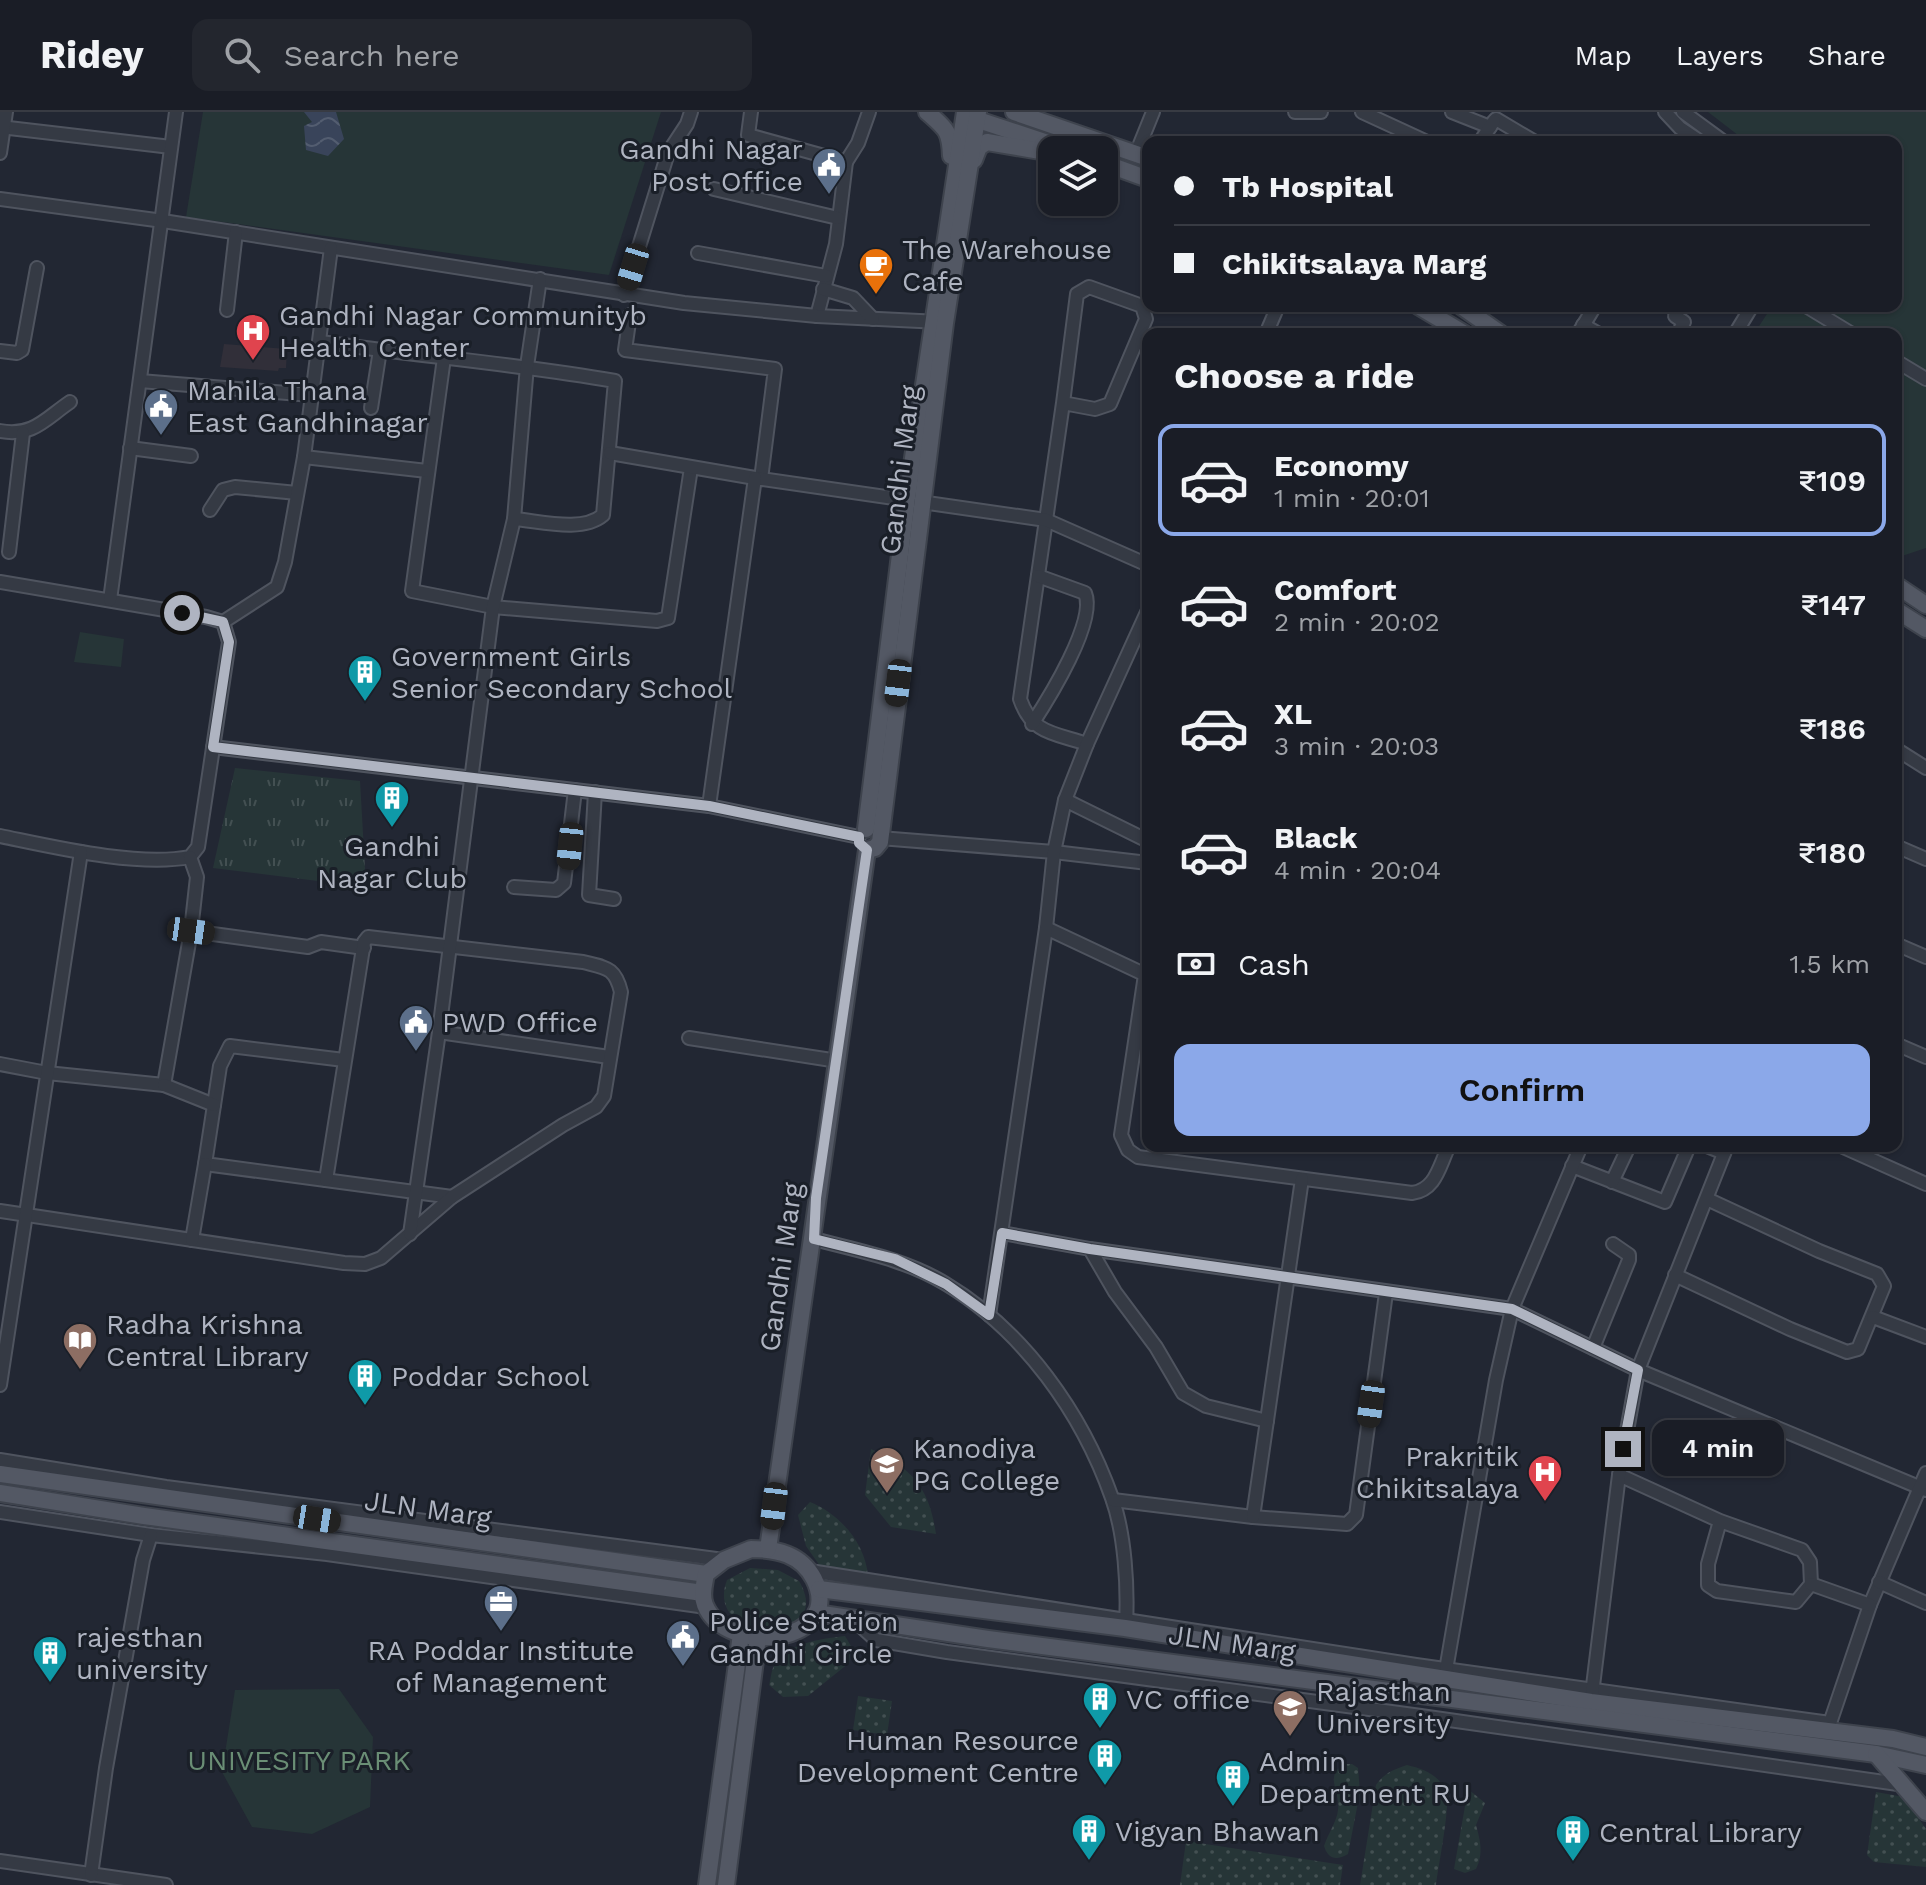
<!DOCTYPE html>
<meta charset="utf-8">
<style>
:root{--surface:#1a1d26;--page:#23262e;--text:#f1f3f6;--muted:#9fa2a7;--line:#383b43;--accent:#8ba8e9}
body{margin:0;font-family:"Work Sans",sans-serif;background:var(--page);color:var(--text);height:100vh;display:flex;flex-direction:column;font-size:30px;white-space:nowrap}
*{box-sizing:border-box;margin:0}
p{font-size:26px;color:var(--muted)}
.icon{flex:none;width:44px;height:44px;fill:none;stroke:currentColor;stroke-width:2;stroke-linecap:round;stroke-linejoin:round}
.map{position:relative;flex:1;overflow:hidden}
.drawer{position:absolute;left:1142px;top:216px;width:760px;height:824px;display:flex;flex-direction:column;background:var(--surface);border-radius:16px;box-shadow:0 2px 6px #0004,0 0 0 2px var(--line)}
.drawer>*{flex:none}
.banner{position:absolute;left:1142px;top:24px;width:760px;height:176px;border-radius:16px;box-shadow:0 2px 6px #0004,0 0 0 2px var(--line);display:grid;align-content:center;height:176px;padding:0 32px;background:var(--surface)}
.buttons{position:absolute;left:1038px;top:24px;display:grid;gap:16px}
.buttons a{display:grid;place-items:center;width:80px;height:80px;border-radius:16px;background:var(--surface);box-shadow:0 2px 6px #0004,0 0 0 2px var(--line);font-size:40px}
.end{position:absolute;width:36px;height:36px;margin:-18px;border:10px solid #afb4c1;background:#111;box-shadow:0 0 0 4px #111}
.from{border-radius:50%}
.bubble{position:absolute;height:56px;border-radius:16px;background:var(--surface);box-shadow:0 2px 6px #0004,0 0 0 2px var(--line);font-size:26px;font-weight:600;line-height:56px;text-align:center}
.car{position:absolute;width:24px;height:48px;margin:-24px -12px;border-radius:10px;box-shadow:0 0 6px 2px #0007;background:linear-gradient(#222 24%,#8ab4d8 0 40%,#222 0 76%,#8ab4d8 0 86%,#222 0)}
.banner b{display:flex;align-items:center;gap:28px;height:76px;font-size:30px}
.banner b+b{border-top:2px solid var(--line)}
.banner i{width:20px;height:20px;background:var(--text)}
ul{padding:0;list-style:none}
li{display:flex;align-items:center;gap:24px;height:112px;margin:0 16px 12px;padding:0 16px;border:4px solid transparent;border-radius:16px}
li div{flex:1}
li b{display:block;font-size:30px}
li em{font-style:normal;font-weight:600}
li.active{border-color:var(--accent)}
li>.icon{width:72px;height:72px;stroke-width:1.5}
h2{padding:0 32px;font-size:36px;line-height:96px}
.pay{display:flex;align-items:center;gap:20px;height:88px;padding:0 32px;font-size:30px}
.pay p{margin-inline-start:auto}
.button{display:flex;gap:16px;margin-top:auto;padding:16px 32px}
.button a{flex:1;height:92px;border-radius:16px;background:var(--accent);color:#111;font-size:32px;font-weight:600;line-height:92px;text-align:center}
header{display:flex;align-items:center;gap:48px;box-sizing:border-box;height:112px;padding:0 40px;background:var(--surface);border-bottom:2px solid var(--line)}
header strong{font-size:38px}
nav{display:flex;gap:44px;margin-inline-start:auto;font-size:28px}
.search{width:560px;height:72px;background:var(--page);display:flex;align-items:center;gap:20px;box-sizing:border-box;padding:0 28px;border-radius:16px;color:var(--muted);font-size:30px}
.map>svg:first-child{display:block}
.medical{fill:#312f39}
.grass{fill:url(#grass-tufts)}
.park{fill:#263537}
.garden{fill:url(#garden-dots)}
.water{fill:url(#water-waves)}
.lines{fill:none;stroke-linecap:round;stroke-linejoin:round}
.minor-casing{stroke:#4f545f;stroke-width:16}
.major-casing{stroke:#3e434d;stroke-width:20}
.minor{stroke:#353a44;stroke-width:12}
.major{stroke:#535864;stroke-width:16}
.route{stroke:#afb4c1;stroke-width:10}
.labels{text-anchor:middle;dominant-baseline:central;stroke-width:6;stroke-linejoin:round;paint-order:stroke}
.poi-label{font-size:28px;fill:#afb4c1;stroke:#1a1f28;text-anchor:start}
.street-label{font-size:28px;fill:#afb4c1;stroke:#1a1f28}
.park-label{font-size:28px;fill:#6a8e75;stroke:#1a1f28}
</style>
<header>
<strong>Ridey</strong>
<div class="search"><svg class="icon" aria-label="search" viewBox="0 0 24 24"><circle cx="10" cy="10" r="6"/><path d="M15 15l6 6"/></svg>Search here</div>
<nav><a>Map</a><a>Layers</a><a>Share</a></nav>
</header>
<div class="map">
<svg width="1926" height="1773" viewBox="0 0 1926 1773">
<defs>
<pattern id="grass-tufts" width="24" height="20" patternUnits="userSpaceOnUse" patternTransform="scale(2)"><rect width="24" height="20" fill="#263537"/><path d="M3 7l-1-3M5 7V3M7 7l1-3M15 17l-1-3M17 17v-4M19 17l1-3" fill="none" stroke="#435052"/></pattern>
<pattern id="garden-dots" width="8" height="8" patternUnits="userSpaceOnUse" patternTransform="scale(2)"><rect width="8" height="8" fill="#263537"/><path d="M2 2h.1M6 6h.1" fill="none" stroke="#435052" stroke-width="1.8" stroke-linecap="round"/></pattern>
<pattern id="water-waves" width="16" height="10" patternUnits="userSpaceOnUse" patternTransform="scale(2)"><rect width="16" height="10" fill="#39445a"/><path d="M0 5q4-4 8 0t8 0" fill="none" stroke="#535d70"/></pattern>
</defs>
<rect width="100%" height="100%" fill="#222733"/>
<!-- medical -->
<polygon class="medical" points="224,232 287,237 286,256 279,256 278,259 220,255"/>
<!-- grass -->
<polygon class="grass" points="235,656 360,669 366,775 213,756"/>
<!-- park -->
<g class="park">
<polygon points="203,0 661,0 609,163 186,105"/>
<polygon points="1708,0 1926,0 1926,436 1902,444 1896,440 1896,222 1754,222 1772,194 1896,194 1896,30 1747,30"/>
<polygon points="80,520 124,527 121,555 74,550"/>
<polygon points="339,1577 373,1625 370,1695 312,1722 252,1715 222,1660 235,1578"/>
</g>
<!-- garden -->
<g class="garden">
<path d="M871 1337C913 1357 929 1376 936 1422L891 1415 865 1383Z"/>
<path d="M810 1390C840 1402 866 1432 868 1465L822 1457 806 1434 798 1403Z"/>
<path d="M750 1456 778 1458 799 1469C838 1535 702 1533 727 1468Z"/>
<path d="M845 1524 851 1534 849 1551 808 1584 783 1585 769 1573C771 1567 771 1559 774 1554 787 1530 822 1527 845 1524Z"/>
<polygon points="858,1584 892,1589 887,1623 853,1618"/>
<path d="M1345 1652H1352L1358 1656 1360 1680 1348 1742C1336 1749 1328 1747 1324 1734 1328 1722 1337 1709 1338 1698 1341 1680 1323 1663 1345 1652Z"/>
<path d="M1407 1653C1423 1657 1439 1662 1446 1680 1451 1692 1438 1755 1436 1773H1360L1376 1673C1384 1661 1393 1658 1407 1653Z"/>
<path d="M1468 1677 1485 1691 1476 1713C1480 1728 1484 1741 1476 1757L1465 1761 1454 1757Z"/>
<polygon points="1876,1680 1904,1685 1926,1717 1926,1755 1874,1750 1867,1743"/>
<polygon points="1186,1729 1343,1753 1340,1773 1180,1773"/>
</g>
<!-- water -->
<polygon class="water" points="304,0 336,0 344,27 328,44 306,38 304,14 312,10"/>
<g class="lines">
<!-- minor casing -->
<g class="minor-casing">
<g id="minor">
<polyline points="751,0 748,23 846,50 836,132 817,204"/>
<polyline points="1295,0 1321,0"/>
<polyline points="1362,0 1427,30"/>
<polyline points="1452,0 1490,15"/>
<polyline points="1665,0 1680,16 1701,30"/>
<polyline points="1683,0 1724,30"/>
<polyline points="1496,7 1535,30"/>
<polyline points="0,15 171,35"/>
<polyline points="1480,30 1494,9"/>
<polyline points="0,41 6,0"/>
<polyline points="1136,42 1153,0"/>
<polyline points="846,50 858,31 869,0"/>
<polyline points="714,77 838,106"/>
<polyline points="0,87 163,109 684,191 817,204 940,210"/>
<polyline points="698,141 826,164"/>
<polyline points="823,177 853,186 873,207"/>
<polyline points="624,183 668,41 687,12 691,0"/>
<polyline points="1806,194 1852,222"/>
<polyline points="227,198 236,120"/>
<polyline points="630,203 625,238 775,257 761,367"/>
<polyline points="1675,204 1684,210 1678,222"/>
<polyline points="1583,213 1599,222"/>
<polyline points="1266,222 1278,194"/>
<polyline points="1578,222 1595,194"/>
<polyline points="1735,222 1752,194"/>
<path d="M321 230C419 244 518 252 615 269L603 403C582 421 540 409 514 407"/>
<polyline points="0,239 17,241 22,238 37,156"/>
<polyline points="444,246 412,479 493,495 657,509 668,506 691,356"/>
<polyline points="1896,249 1926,267"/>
<polyline points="140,269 311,283"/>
<path d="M1063 291 1077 182 1089 175 1142 194 1146 207 1110 292 1095 297 1063 291 1020 587C1032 622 1054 621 1087 632"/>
<polyline points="371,296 380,238"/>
<path d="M0 319C33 325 45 307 70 290"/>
<polyline points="130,336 191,344"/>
<polyline points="610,341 755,366 1046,408 1148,453"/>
<polyline points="304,345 427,359"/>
<polyline points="210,398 223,378 235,375 297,381"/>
<polyline points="9,440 23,321"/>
<path d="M0 470 206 505 223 510 229 530 198 735 190 745C137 755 54 735 0 724"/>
<polyline points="110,488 176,0"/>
<polyline points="223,510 277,475 285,450 304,345 331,136"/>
<path d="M1032 612C1049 586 1097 509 1085 481L1038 464"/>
<polyline points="213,635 709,694 859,725"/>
<polyline points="1896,637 1926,656"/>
<polyline points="595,680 589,783 614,787"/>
<polyline points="1065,688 1148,729"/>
<polyline points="709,694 755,366"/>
<polyline points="880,726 1054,740 1148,751"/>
<polyline points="1896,734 1926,747"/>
<polyline points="514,775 556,778 564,771 575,678"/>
<polyline points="1046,816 1148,864"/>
<polyline points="191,819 308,835 321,830 364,836"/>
<polyline points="1896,832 1926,845"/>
<path d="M1145 863 1121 1023 1128 1038 1138 1045 1412 1081C1436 1078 1439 1054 1449 1034"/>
<polyline points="439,920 609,945"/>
<polyline points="689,926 838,949"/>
<polyline points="1896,932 1926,945"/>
<polyline points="344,948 230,934 220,954 205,1052 452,1085"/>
<polyline points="0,952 47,961 164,973 191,819 197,765 190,745"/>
<polyline points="164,973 214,993"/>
<polyline points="1707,1034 1724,1041"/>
<polyline points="1841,1034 1926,1072"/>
<polyline points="1572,1054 1665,1090 1689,1034"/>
<polyline points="1612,1070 1629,1034"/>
<path d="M0 1099 344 1151 365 1152 381 1146 452 1085 563 1013 596 995 604 984 621 880C615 855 606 856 583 850L368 825 364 830 326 1068"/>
<polyline points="1002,1121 1090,1137 1512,1197 1638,1258 1926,1378"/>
<polyline points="410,1122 439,920 493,495 514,407 527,254 540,167"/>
<path d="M814 1127C859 1139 905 1147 946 1172 1024 1219 1082 1301 1112 1386 1125 1422 1128 1475 1126 1513"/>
<polyline points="192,1128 205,1052"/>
<polyline points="1090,1137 1115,1180 1156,1235 1183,1281 1206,1294 1267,1309"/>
<polyline points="1675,1163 1790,1217 1847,1240 1858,1237 1884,1174 1877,1162 1819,1139 1707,1087"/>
<polyline points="989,1203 1046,816 1054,740 1065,688 1087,632 1148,498"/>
<polyline points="1873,1205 1926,1225"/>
<polyline points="1593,1236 1629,1148 1629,1143 1613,1132"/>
<polyline points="0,1273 81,740"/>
<polyline points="0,1348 166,1375 724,1448"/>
<polyline points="1619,1363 1720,1409 1802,1438 1810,1450 1811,1472 1796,1490 1717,1479 1708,1473 1708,1452 1720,1409"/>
<polyline points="1113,1388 1253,1405 1347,1412 1356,1403 1386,1181"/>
<polyline points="0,1400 151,1423 327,1442 706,1495"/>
<polyline points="1253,1405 1302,1067"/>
<polyline points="810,1459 1416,1553 1830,1611 1870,1493 1926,1361"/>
<polyline points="1879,1470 1926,1491"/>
<polyline points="1811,1472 1870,1493"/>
<polyline points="852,1506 876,1528 947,1540 1421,1604 1905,1673"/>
<polyline points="1592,1582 1619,1363 1638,1258 1727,1034"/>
<polyline points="1441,1587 1496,1268 1512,1197 1581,1034"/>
<polyline points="0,1749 166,1773"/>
<polyline points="91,1763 106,1656 143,1448 151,1423"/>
</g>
</g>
<!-- major casing -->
<g class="major-casing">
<g id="major">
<path d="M927 0C946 17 950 18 951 44"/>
<polyline points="1014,0 1148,46"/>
<polyline points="969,5 1069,38"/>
<polyline points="974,48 979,35 987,30 1052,41"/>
<polyline points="1104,51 1148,67"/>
<polyline points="1418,194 1465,222"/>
<polyline points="1461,194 1501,222"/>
<polyline points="1896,473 1926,493"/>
<polyline points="1896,498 1926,517"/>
<polyline points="866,717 907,386 965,0"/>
<polyline points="867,738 875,736 880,730 945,211 978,0"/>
<polyline points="0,1362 706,1462"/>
<polyline points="0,1381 144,1404 703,1481"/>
<path d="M751 1437C777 1437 801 1442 814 1467 846 1531 727 1546 705 1493 701 1483 704 1473 706 1462L724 1448Z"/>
<polyline points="768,1437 867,738"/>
<polyline points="819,1477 1125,1516 1591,1590 1893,1627 1926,1635"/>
<polyline points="816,1501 988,1527 1876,1642 1926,1653"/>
<polyline points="1876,1642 1926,1700"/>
<polyline points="707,1773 741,1522"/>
<polyline points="726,1773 758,1525"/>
</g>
</g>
<!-- minor -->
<use href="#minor" class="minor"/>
<!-- major -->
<use href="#major" class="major"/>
</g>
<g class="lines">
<!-- route -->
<polyline class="route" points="182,501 223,510 229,530 213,635 709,694 859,725 859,731 867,738 816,1086 814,1127 895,1147 946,1172 989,1203 1002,1121 1090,1137 1512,1197 1638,1258 1623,1337"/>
</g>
<!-- icons -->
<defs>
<g id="civic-pin" transform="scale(1.8)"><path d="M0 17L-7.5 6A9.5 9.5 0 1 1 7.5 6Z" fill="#5c6f8a" stroke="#1a1f28"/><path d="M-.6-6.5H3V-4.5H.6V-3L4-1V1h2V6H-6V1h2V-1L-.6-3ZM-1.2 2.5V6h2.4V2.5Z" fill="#fff"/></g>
<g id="cafe-pin" transform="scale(1.8)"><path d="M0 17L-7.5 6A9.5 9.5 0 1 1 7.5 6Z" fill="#e8710a" stroke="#1a1f28"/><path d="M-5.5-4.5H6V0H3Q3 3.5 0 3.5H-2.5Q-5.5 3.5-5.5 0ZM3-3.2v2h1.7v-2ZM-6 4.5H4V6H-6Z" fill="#fff"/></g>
<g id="hospital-pin" transform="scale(1.8)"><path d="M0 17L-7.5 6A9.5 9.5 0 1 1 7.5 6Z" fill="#e0444e" stroke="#1a1f28"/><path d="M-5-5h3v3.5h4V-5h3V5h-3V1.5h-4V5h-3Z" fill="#fff"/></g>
<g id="building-pin" transform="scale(1.8)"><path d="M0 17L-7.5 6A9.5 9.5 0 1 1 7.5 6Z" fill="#0f9aa8" stroke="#1a1f28"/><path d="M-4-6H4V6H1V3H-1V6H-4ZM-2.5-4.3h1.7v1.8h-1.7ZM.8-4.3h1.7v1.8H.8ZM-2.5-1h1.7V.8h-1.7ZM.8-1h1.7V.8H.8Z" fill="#fff"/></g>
<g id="library-pin" transform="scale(1.8)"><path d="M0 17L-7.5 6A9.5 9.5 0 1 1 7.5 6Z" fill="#8d6e63" stroke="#1a1f28"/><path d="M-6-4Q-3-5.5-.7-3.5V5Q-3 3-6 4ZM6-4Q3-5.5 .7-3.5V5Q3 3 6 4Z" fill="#fff"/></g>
<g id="university-pin" transform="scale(1.8)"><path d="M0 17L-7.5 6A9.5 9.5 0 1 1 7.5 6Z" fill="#8d6e63" stroke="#1a1f28"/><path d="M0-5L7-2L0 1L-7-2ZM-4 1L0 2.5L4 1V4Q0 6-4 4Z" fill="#fff"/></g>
<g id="office-pin" transform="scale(1.8)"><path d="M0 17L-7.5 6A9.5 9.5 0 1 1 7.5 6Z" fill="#5c6f8a" stroke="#1a1f28"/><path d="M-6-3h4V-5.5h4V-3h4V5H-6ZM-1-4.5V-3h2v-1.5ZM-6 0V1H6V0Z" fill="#fff"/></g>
</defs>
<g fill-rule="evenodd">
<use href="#civic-pin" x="829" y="53"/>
<use href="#cafe-pin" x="876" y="153"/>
<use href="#hospital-pin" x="253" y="219"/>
<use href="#civic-pin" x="161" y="294"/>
<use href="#building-pin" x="365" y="560"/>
<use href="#building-pin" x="392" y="686"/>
<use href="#civic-pin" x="416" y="910"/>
<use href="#library-pin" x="80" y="1228"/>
<use href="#building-pin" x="365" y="1264"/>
<use href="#university-pin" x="887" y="1352"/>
<use href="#hospital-pin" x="1545" y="1360"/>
<use href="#office-pin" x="501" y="1490"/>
<use href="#civic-pin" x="683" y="1525"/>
<use href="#building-pin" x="50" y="1541"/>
<use href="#building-pin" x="1100" y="1587"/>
<use href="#university-pin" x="1290" y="1595"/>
<use href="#building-pin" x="1105" y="1644"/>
<use href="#building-pin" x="1233" y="1665"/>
<use href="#building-pin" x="1089" y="1719"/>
<use href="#building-pin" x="1573" y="1720"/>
</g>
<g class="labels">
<!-- poi labels -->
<g class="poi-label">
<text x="803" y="37" text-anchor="end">Gandhi Nagar<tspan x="803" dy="32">Post Office</tspan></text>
<text x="902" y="137">The Warehouse<tspan x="902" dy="32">Cafe</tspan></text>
<text x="279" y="203">Gandhi Nagar Communityb<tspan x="279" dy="32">Health Center</tspan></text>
<text x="187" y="278">Mahila Thana<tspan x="187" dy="32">East Gandhinagar</tspan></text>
<text x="391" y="544">Government Girls<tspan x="391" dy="32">Senior Secondary School</tspan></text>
<text x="392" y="734" text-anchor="middle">Gandhi<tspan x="392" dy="32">Nagar Club</tspan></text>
<text x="442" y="910">PWD Office</text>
<text x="106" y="1212">Radha Krishna<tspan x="106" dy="32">Central Library</tspan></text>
<text x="391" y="1264">Poddar School</text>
<text x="913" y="1336">Kanodiya<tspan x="913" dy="32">PG College</tspan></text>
<text x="1519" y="1344" text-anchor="end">Prakritik<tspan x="1519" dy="32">Chikitsalaya</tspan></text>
<text x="709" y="1509">Police Station<tspan x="709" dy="32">Gandhi Circle</tspan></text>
<text x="76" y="1525">rajesthan<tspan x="76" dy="32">university</tspan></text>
<text x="501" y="1538" text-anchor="middle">RA Poddar Institute<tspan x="501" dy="32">of Management</tspan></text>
<text x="1316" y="1579">Rajasthan<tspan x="1316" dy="32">University</tspan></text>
<text x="1126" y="1587">VC office</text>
<text x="1079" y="1628" text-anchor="end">Human Resource<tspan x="1079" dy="32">Development Centre</tspan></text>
<text x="1259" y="1649">Admin<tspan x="1259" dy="32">Department RU</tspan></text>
<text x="1115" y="1719">Vigyan Bhawan</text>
<text x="1599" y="1720">Central Library</text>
</g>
<!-- street labels -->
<g class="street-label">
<text transform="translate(900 358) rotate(-83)">Gandhi Marg</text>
<text transform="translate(781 1155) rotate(-82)">Gandhi Marg</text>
<text transform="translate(428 1397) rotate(8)">JLN Marg</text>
<text transform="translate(1232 1531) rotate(8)">JLN Marg</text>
</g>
<!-- park labels -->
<g class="park-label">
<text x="299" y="1648">UNIVESITY PARK</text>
</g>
</g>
</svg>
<div class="buttons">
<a><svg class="icon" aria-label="layers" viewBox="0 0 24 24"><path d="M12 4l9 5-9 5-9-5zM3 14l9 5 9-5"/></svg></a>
</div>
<i class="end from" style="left:182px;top:501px"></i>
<i class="end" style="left:1623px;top:1337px"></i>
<div class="bubble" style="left:1652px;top:1308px;width:132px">4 min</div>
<i class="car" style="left:633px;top:155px;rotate:197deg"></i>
<i class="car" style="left:898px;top:571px;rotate:187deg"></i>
<i class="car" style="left:570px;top:734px;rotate:186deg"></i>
<i class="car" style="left:191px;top:819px;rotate:98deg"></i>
<i class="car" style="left:1371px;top:1292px;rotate:188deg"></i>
<i class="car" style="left:774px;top:1394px;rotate:187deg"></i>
<i class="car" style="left:317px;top:1407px;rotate:99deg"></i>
<div class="banner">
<b><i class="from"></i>Tb Hospital</b>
<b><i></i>Chikitsalaya Marg</b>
</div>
<section class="drawer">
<h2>Choose a ride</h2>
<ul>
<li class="active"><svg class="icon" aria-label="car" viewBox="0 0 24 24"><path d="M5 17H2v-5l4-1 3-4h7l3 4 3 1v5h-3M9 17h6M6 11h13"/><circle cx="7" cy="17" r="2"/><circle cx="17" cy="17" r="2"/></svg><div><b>Economy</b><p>1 min · 20:01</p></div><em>₹109</em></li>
<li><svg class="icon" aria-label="car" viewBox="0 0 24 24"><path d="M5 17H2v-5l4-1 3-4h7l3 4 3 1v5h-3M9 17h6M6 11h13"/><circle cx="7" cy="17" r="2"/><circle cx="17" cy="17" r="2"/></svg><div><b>Comfort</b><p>2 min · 20:02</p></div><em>₹147</em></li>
<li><svg class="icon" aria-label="car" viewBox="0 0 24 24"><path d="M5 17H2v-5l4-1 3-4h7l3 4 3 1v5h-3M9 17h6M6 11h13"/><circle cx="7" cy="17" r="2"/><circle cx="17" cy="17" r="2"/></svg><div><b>XL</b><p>3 min · 20:03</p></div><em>₹186</em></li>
<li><svg class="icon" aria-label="car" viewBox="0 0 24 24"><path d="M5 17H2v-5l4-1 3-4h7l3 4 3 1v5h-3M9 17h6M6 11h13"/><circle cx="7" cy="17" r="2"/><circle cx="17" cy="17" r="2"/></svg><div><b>Black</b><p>4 min · 20:04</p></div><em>₹180</em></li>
</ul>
<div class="pay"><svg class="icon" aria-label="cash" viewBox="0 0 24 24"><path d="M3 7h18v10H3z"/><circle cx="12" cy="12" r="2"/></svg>Cash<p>1.5 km</p></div>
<div class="button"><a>Confirm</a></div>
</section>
</div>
